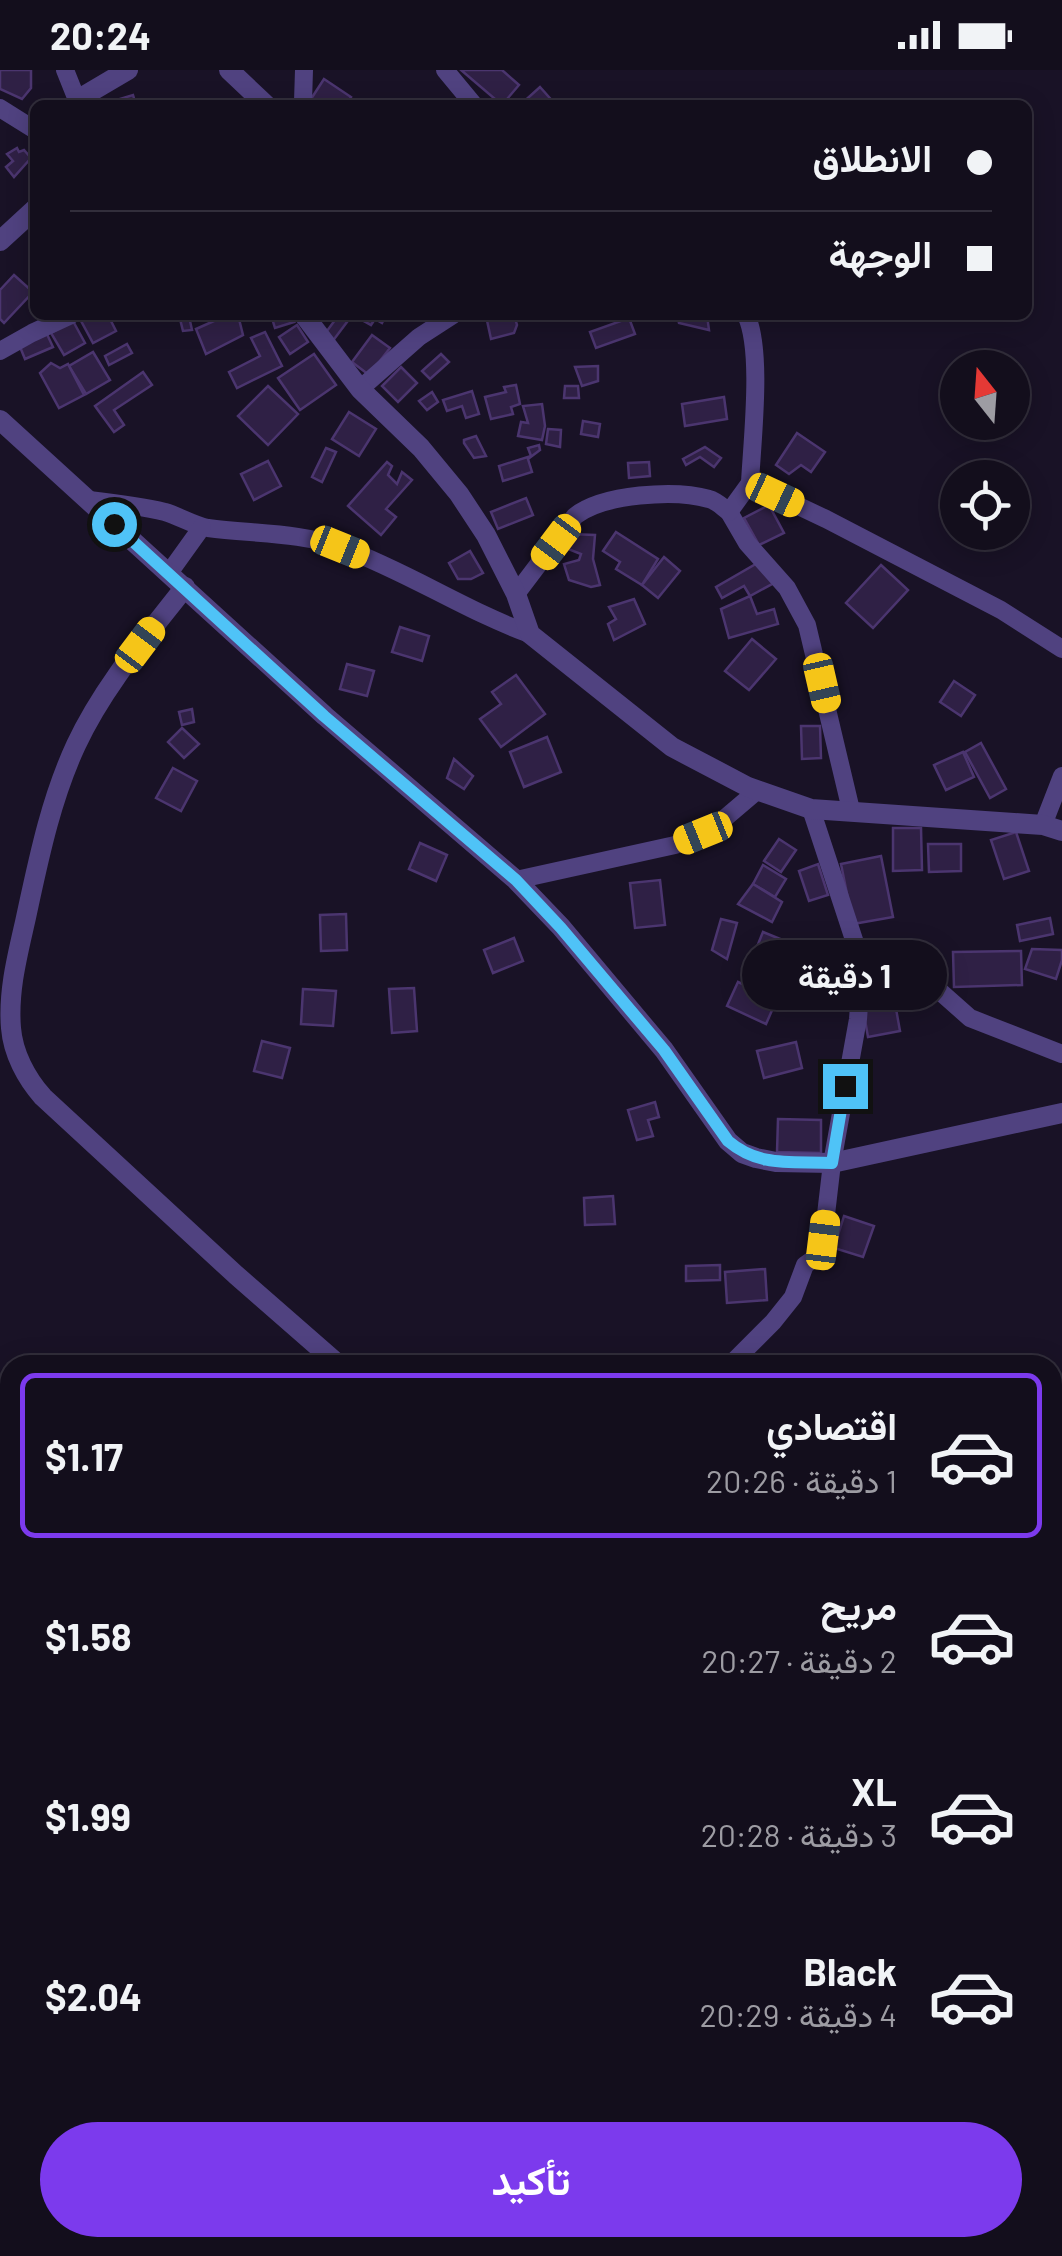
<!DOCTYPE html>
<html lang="ar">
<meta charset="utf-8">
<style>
:root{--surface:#130e1c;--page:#1c1725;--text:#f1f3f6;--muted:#9d9ca3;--line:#322e3b;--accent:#7c3aed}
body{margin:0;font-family:Barlow,Vazirmatn,sans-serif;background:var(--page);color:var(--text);direction:rtl;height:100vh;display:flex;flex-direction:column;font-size:38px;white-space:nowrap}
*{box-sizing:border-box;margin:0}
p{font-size:32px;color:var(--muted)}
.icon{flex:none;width:55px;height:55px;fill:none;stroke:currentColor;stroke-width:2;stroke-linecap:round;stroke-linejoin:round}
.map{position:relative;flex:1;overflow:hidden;direction:ltr}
.sheet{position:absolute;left:0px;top:1285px;width:1062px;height:902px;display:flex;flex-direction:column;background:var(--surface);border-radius:30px 30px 0 0;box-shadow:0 5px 25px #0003,0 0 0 2px var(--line);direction:rtl}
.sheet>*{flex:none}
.guide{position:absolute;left:30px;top:30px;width:1002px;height:220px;border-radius:15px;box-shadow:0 5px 25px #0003,0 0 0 2px var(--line);direction:rtl;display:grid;align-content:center;height:220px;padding:0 40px;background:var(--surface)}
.needle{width:65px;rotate:343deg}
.buttons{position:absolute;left:940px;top:280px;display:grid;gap:20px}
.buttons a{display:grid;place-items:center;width:90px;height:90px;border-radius:50%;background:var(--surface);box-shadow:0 5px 25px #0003,0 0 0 2px var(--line);font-size:50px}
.end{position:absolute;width:45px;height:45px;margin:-22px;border:12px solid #4fc3f7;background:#111;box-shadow:0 0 0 5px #111}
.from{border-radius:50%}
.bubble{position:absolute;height:70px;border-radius:35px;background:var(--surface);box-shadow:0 5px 25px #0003,0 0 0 2px var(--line);font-size:32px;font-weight:700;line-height:70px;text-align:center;direction:rtl}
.car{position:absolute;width:30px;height:60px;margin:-30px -15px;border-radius:12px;box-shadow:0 0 8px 2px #0007;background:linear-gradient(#f5c518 24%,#345 0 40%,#f5c518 0 76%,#345 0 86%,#f5c518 0)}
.guide b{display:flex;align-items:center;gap:35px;height:95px;font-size:38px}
.guide b+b{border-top:2px solid var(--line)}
.guide i{width:25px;height:25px;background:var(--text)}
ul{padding:18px 0 0;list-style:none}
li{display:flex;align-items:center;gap:30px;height:165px;margin:0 20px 15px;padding:0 20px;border:5px solid transparent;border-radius:15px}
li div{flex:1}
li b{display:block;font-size:38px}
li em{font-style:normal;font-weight:700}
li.current{border-color:var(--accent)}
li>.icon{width:90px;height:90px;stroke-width:1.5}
.cta{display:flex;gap:20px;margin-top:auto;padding:20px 40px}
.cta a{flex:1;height:115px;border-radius:60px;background:var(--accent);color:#fff;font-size:40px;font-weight:700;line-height:115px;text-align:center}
.status{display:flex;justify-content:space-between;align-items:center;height:70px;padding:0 50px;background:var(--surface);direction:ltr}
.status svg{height:28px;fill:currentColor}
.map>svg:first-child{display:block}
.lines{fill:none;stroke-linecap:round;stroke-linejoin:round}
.stream{stroke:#101942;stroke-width:6}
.building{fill:#2f2045;stroke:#4b356f;stroke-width:2.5}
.minor{stroke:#504280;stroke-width:18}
.tertiary{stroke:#504280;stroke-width:20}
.route{stroke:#4fc3f7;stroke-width:12}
</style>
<div class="status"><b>20:24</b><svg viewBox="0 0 49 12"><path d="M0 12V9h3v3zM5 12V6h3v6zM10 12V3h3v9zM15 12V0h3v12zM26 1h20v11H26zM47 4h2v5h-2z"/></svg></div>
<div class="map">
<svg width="1062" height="2186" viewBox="0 0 1062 2186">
<rect width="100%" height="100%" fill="#191226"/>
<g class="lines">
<!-- stream -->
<g class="stream">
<polyline points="0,1686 10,1690"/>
<polyline points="1052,1975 1062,1977"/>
<polyline points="471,2186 474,2178"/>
</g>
</g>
<!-- building -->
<g class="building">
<polygon points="0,0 31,0 31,18 22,29 0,19"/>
<polygon points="461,0 502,0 519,15 502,35"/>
<polygon points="324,9 351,27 346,35 320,35 311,29"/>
<polygon points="540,17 556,35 520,35"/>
<polygon points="133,25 136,35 100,35"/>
<polygon points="17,78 19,82 24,80 31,88 14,107 6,97 13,91 7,84"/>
<polygon points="14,205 33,222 4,253 0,249 0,220"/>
<polygon points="88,245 108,245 116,261 93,273 80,249"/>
<polygon points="179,245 206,245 206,247 190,251 192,260 183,261"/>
<polygon points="212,245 238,245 243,265 206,284 196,259 214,251"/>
<polygon points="271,245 289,245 294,252 275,258"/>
<polygon points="353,245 386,245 382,253 375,249 371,255"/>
<polygon points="491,245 514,245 517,255 514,263 491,269 486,246"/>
<polygon points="677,245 707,245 709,260 679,253"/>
<polygon points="338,246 347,252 332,272 324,265"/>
<polygon points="629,248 635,264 596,278 590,262"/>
<polygon points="73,251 85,273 64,285 51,263"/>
<polygon points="297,255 308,272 290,284 279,267"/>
<polygon points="45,260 53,277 25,289 18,272"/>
<polygon points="265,262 282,296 237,318 229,302 260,286 251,268"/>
<polygon points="372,265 390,278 369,305 352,292"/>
<polygon points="127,274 132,283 109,295 105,286"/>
<polygon points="93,282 110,310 86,324 69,296"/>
<polygon points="314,284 336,315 300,340 278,308"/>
<polygon points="441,284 449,292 430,309 422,301"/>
<polygon points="51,293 60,298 68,294 84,325 59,338 40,303"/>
<polygon points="598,296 598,311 582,316 575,297"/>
<polygon points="401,297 417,313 398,332 382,316"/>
<polygon points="143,302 152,315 114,340 124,355 114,362 95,336"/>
<polygon points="516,315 520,334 511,337 513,344 491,349 485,327 506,322 504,317"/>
<polygon points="268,316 298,344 268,375 238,346"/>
<polygon points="565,316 578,316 579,328 564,328"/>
<polygon points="472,321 479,344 466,348 462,336 447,341 443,330"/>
<polygon points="432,322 438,332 427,340 419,331"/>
<polygon points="724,327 727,349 685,356 682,334"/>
<polygon points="542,334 545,356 542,370 518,366 521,352 528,353 523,336"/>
<polygon points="349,342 376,359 359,386 332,369"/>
<polygon points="583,351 600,354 598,367 581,364"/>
<polygon points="548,359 561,360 560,377 546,374"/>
<polygon points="797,363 825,382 811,402 801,395 789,404 776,395"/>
<polygon points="476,366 486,386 474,388 464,373 464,370"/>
<polygon points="539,375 540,380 528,389 532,402 503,411 499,396 531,386 528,378"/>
<polygon points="705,377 721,388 714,397 700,387 686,395 683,389"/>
<polygon points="326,378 336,382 322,412 312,407"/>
<polygon points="268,391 281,416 254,430 241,404"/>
<polygon points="387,392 392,396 388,405 397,414 402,402 412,410 386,439 396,447 381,465 348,436"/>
<polygon points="649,392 650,406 629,408 628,393"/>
<polygon points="526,428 533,445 498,459 491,442"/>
<polygon points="769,435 784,463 759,475 744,448"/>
<polygon points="616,462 658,489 642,515 616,499 620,492 603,481"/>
<polygon points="569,464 595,465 593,489 600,515 591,517 569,510 564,494 579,490 581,484 568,479"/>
<polygon points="470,481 483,503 471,509 458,509 449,493"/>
<polygon points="664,487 680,501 658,528 642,515"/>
<polygon points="761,491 774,513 750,526 744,516 722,528 716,517"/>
<polygon points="881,495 908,520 873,558 846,533"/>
<polygon points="750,526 757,544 774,539 778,554 729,568 721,539"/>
<polygon points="634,529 645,554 614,570 608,554 616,549 609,537"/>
<polygon points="400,557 429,566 422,591 392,582"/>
<polygon points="752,569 776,589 749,620 725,601"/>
<polygon points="347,594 374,601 367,626 340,619"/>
<polygon points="516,605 545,644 501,677 480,649 501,634 492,622"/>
<polygon points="954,611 975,625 961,646 940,632"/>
<polygon points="192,639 194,652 182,655 179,642"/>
<polygon points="801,656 820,656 821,688 802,689"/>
<polygon points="182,658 199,674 184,688 168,672"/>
<polygon points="547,667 561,702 524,717 510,682"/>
<polygon points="981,673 1006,719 990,728 965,682"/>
<polygon points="963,682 974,707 946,720 934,695"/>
<polygon points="454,689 473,706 464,719 447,708"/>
<polygon points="173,698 197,711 181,741 156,728"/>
<polygon points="893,758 921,758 922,800 893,801"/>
<polygon points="1016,762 1029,801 1004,809 991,770"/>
<polygon points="779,769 796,780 781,802 764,791"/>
<polygon points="420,773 447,785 436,811 409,799"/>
<polygon points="928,774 961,774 961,801 929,802"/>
<polygon points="881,786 893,847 853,854 841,794"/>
<polygon points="818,794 828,825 809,831 799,801"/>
<polygon points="763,795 786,809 775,827 753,814"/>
<polygon points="660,810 665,855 635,858 630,813"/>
<polygon points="753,814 782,832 772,852 738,834"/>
<polygon points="346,844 347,880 321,881 320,845"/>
<polygon points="1050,848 1053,864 1020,871 1017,855"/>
<polygon points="721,849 737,853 727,889 712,880"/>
<polygon points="763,862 790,873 776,910 748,899"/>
<polygon points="514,868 523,891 493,903 484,880"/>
<polygon points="844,874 850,889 823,899 817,884"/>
<polygon points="1032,879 1062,880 1062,890 1056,909 1025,899"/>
<polygon points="1021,881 1022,915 954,917 953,882"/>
<polygon points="790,884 813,896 799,922 776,910"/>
<polygon points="738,912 777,929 766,954 727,936"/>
<polygon points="414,918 417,961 392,963 389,919"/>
<polygon points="303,919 336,921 333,956 301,954"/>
<polygon points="893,922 900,961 868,967 861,927"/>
<polygon points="262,971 290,978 282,1008 254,1001"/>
<polygon points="796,972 802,998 764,1008 757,981"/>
<polygon points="655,1032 659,1047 648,1050 653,1066 637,1070 628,1040"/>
<polygon points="778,1049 821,1050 821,1083 777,1082"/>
<polygon points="613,1126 615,1154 585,1155 584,1128"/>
<polygon points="844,1146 874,1156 863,1187 834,1178"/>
<polygon points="720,1195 720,1210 686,1211 686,1196"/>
<polygon points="765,1199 767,1230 727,1233 725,1202"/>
</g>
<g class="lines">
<!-- minor -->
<g class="minor">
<polyline points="65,0 77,30"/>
<polyline points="445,0 474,35"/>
<polyline points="303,32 304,0"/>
<polyline points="0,38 35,60"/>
<path d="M746 245C763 280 752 371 750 413L826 449 1001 540 1062 579"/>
<polyline points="0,281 32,263 71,245"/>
<polyline points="360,319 419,267 453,245"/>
<path d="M89 430C115 433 140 436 165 442 179 446 193 455 208 458 252 464 301 462 343 478 408 502 466 541 530 564"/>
<polyline points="729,442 747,473 787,518 807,555 851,740"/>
<polyline points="169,503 202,457"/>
<path d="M516 524 575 446C603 424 675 419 709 429 717 431 722 437 729 442L750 413"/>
<polyline points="1043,755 1062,706"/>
<polyline points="516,810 675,775 703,763 718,754 758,720"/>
<polyline points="858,905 902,903 921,908 935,917 970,948 1062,984"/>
<path d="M730 1295 773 1252 793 1227 805 1195 819 1185 823 1170 832 1093 858 949C860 930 857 910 861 891L811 739"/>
</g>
<!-- tertiary -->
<g class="tertiary">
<polyline points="229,0 266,35"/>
<polyline points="77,35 77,30 128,0"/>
<polyline points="0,171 35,139"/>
<polyline points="304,245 360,319 421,378 459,424 486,465 516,524 530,564 672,677 748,717 811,739 1043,755 1062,761"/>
<polyline points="0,350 325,646 516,810 561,857 664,980 728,1071 742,1083 756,1088 776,1092 832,1093 1062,1043"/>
<path d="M185 517C146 567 103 617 76 675 50 731 38 792 25 852 17 887 8 922 11 958 13 983 26 1008 43 1027L236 1205 339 1295"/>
<polyline points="1052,1859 1062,1884"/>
<polyline points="1052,2135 1062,2118"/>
<polyline points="1019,2186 1024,2178"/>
</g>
</g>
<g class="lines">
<!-- route -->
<path class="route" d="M114 454 324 646 516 810 561 858 664 980 728 1071C760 1098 792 1091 832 1093L845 1016"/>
</g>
</svg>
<div class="buttons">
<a><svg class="needle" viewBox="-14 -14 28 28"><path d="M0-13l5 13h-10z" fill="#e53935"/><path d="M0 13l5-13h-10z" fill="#9d9ca3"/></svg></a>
<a><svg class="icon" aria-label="locate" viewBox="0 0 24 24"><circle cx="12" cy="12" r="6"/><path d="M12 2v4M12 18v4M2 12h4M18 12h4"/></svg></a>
</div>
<i class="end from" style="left:114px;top:454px"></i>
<i class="end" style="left:845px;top:1016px"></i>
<div class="bubble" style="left:742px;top:870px;width:205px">1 دقيقة</div>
<i class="car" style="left:775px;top:425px;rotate:115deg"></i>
<i class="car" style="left:556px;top:472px;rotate:217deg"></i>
<i class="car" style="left:340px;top:477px;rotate:112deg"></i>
<i class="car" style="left:140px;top:575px;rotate:37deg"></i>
<i class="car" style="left:822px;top:613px;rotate:167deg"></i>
<i class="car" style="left:703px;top:763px;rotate:248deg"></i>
<i class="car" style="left:823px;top:1170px;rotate:7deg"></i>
<div class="guide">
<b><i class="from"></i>الانطلاق</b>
<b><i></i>الوجهة</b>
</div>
<section class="sheet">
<ul>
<li class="current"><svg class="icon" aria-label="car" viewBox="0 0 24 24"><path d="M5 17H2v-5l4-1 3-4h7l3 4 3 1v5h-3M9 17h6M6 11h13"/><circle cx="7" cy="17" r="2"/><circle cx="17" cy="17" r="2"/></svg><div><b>اقتصادي</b><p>1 دقيقة · 20:26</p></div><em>$1.17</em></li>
<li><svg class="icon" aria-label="car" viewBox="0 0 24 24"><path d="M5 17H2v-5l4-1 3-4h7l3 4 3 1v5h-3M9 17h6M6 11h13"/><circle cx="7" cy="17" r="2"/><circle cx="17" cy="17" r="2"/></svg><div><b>مريح</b><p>2 دقيقة · 20:27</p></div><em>$1.58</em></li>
<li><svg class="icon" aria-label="car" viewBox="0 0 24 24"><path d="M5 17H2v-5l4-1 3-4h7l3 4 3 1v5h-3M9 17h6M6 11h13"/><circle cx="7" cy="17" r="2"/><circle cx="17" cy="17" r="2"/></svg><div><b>XL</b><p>3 دقيقة · 20:28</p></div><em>$1.99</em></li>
<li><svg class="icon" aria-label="car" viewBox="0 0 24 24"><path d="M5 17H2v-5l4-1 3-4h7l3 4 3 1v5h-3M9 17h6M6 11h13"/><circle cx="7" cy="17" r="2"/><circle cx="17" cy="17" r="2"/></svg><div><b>Black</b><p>4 دقيقة · 20:29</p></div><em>$2.04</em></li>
</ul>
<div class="cta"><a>تأكيد</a></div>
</section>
</div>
